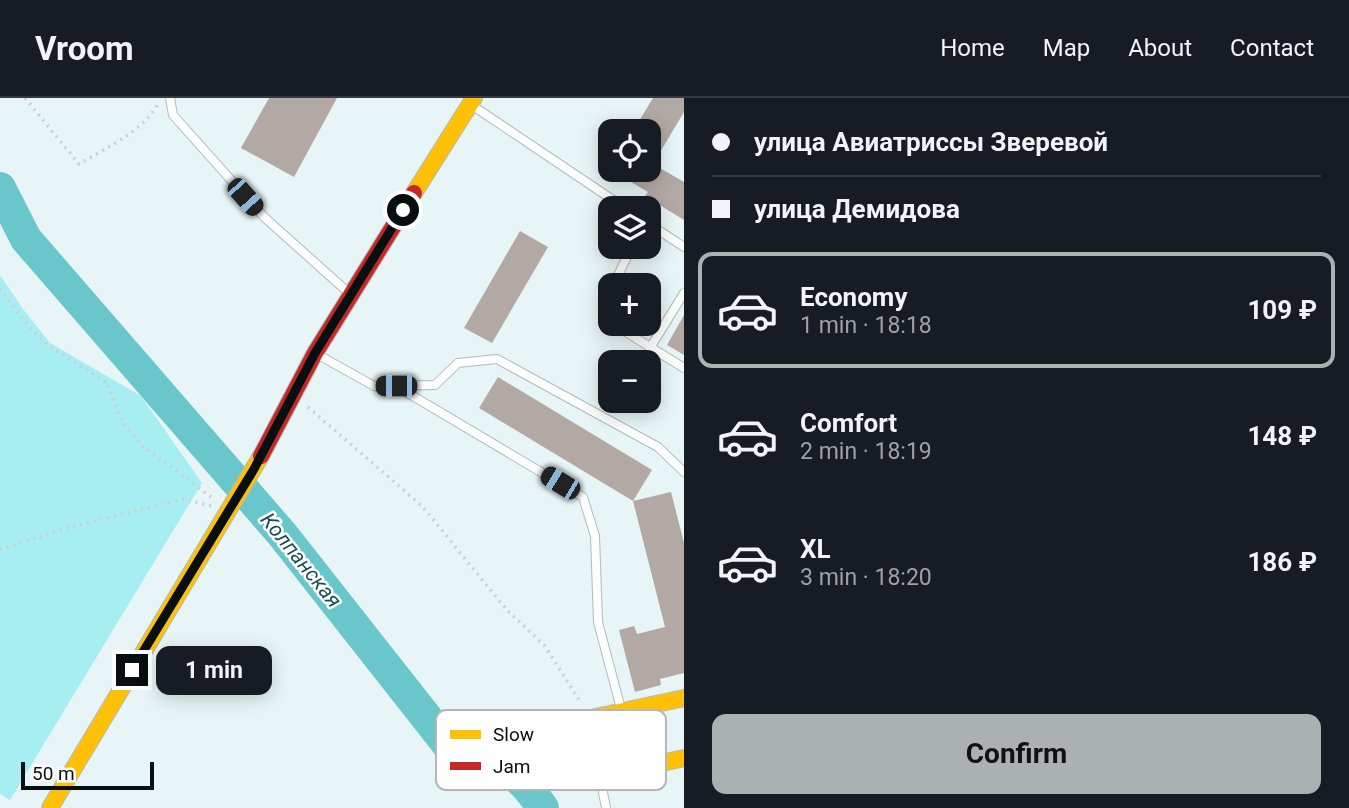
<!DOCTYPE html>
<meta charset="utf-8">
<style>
:root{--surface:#171b24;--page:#20242c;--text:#f1f3f6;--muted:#9ea1a6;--line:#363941;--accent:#abb1b2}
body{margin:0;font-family:Roboto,sans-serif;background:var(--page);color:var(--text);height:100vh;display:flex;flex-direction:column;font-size:26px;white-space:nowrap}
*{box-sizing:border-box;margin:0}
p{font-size:23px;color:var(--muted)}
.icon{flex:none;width:38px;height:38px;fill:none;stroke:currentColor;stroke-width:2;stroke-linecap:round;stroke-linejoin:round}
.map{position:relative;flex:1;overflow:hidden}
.drawer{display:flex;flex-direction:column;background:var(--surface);width:665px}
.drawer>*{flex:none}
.guide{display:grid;align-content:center;height:154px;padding:0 28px;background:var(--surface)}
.fabs{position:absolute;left:598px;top:21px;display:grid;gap:14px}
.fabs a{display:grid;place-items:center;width:63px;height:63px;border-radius:14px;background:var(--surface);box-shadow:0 4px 18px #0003;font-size:35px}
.scale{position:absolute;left:21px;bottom:18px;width:133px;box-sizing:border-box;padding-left:7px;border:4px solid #070f10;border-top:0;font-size:19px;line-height:24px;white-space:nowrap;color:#070f10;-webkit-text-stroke:5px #fff;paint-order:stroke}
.end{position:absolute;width:32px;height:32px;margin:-16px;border:9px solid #070f10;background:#fff;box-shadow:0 0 0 4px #fff}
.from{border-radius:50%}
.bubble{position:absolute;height:49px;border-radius:14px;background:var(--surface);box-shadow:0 4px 18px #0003;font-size:23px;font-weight:700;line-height:49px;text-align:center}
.car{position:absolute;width:21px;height:42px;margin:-21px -10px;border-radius:9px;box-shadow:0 0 5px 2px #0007;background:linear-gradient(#222 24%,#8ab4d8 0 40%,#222 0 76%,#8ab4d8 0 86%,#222 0)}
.guide b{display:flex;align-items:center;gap:24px;height:66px;font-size:26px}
.guide b+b{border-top:2px solid var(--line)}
.guide i{width:18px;height:18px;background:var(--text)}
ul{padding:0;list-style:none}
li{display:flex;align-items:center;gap:21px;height:116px;margin:0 14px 10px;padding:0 14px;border:4px solid transparent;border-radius:14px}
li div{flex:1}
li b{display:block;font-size:26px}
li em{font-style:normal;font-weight:700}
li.selected{border-color:var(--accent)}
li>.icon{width:63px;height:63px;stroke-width:1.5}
.cta{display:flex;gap:14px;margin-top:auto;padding:14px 28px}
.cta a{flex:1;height:80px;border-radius:14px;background:var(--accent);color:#111;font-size:28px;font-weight:700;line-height:80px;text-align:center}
header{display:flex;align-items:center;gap:42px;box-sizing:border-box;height:98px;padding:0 35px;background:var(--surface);border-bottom:2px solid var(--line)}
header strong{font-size:33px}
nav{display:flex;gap:38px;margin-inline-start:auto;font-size:24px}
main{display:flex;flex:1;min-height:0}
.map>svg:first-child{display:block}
.green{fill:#a7eef2}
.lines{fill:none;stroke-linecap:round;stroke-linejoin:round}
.river{stroke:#69c7cb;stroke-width:32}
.building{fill:#b2a9a5}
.lane-casing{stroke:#b0bbbc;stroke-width:10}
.slow-casing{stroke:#b0bbbc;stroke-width:18}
.jam-casing{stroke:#b0bbbc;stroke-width:18}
.path{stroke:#cbcfcf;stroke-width:3.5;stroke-dasharray:2 5;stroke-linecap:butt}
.lane{stroke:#fcfefe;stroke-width:8}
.slow{stroke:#ffc107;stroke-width:16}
.jam{stroke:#c62828;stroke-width:16}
.route{stroke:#070f10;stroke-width:9}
.labels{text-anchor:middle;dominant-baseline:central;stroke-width:5;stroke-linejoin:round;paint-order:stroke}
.water-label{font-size:21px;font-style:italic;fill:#184d50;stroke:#fff}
.key{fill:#fff;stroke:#b5b7b7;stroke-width:2}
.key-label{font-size:19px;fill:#070f10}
</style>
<header>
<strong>Vroom</strong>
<nav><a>Home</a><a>Map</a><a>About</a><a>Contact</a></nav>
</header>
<main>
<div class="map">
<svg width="684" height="710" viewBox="0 0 684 710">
<rect width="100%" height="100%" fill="#e8f5f6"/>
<!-- green -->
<polygon class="green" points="0,177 23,211 50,245 141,298 202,385 10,702 0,696"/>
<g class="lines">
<!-- river -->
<path class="river" d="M0 90 26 141 282 436 452 652C464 661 474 662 488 665 515 672 528 689 543 710"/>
</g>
<!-- building -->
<g class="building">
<polygon points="269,0 337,0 294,79 241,50"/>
<polygon points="653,0 684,0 684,14 653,66 684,84 684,122 645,98 648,94 611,72 649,72 649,33 633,33"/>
<polygon points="520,133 548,149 492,245 464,230"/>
<polygon points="684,217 684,257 667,247"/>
<polygon points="498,279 652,372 633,403 479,310"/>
<polygon points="671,394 684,445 684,575 660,581 661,587 635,594 619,532 634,528 637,536 665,529 633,403"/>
</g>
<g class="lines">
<!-- lane casing -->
<g class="lane-casing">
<g id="lane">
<polyline points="170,0 173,17 264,119 350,196"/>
<polyline points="470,6 625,110"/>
<polyline points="649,126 684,149"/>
<polyline points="613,187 632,149"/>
<polyline points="611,192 603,207 607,222 611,224"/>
<polyline points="613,226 684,270"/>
<polyline points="650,250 684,195"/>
<polyline points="315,255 374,288 435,287 458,265 497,261 658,349 684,374"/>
<polyline points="396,288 583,399 595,438 598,524 621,611"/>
<polyline points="600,679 606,710"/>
</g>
</g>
<!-- slow casing -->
<g class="slow-casing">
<g id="slow">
<polyline points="414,95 474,0"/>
<polyline points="684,600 591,620 600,679 684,660"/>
<polyline points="50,710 261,358"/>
</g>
</g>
<!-- jam casing -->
<g class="jam-casing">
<polyline id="jam" points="261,358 315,255 414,95"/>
</g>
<!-- path -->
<g class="path">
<path d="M25 0 79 66C106 50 142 34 158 6"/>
<polyline points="0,191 26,225 46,246 107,285 122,324 143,348 215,402"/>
<polyline points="308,309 423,409 506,511 545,548 581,605"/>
<polyline points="0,452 67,430 182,401 212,408"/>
</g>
<!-- lane -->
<use href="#lane" class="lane"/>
<!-- slow -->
<use href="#slow" class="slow"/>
<!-- jam -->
<use href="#jam" class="jam"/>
</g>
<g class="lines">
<!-- route -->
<polyline class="route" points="132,572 254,371 315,255 403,112"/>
</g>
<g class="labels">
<!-- water labels -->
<g class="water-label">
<text transform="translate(301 462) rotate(51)">Колпанская</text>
</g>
</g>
<!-- legend -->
<rect x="436" y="612" width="230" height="80" rx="10" class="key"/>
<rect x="450" y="632" width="31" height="9" fill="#ffc107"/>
<rect x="450" y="664" width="31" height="8" fill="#c62828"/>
<g class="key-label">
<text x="493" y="643">Slow</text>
<text x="493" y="675">Jam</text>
</g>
</svg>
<div class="fabs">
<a><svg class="icon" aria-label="locate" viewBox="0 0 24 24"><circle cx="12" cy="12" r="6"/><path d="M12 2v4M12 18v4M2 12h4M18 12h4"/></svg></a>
<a><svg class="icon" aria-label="layers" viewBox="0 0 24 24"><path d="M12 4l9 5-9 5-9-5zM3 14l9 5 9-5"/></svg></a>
<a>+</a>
<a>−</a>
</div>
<div class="scale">50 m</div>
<i class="end from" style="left:403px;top:112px"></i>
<i class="end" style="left:132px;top:572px"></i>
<div class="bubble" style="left:156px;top:548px;width:116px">1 min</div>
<i class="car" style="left:245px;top:99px;rotate:138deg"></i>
<i class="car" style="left:396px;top:288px;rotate:270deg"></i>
<i class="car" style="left:560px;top:385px;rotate:301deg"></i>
</div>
<section class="drawer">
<div class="guide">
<b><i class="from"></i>улица Авиатриссы Зверевой</b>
<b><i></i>улица Демидова</b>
</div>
<ul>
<li class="selected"><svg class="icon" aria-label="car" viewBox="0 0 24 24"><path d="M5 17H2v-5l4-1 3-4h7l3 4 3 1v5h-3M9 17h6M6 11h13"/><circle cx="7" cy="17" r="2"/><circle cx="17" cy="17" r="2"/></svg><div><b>Economy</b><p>1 min · 18:18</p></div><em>109 ₽</em></li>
<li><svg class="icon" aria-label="car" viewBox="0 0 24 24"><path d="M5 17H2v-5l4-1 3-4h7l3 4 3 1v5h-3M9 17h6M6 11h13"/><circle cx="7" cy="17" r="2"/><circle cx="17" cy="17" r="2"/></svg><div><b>Comfort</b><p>2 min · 18:19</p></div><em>148 ₽</em></li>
<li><svg class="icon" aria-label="car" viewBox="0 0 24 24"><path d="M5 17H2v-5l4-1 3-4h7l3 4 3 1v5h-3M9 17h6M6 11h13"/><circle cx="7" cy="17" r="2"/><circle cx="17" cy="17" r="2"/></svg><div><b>XL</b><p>3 min · 18:20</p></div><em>186 ₽</em></li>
</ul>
<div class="cta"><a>Confirm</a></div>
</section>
</main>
